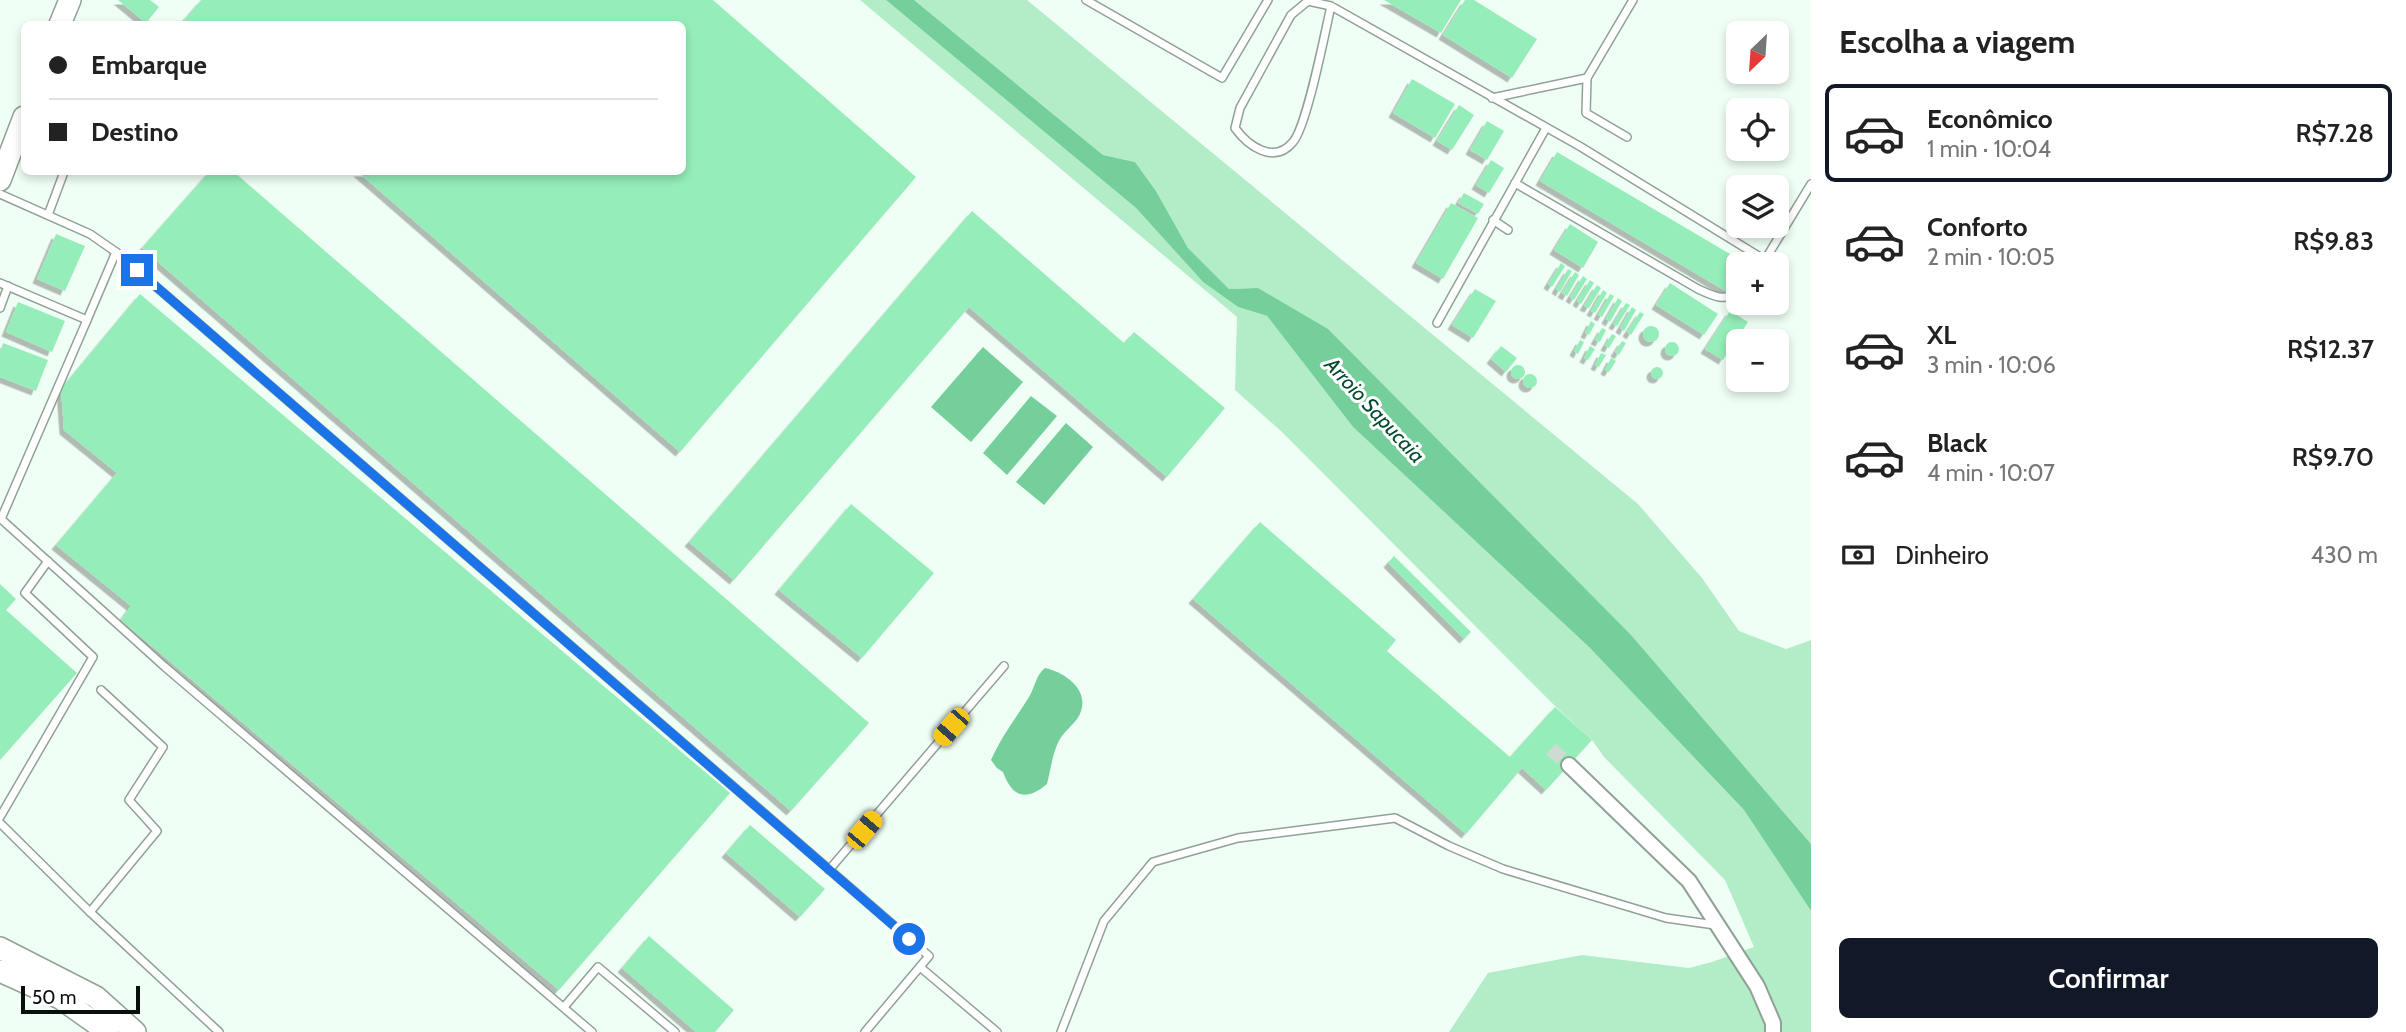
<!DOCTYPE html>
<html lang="pt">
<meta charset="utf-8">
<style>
:root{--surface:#fff;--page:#f2f2f2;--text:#222;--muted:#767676;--line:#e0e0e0;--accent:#111827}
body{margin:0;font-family:Cabin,sans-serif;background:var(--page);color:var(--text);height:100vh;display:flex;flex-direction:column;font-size:26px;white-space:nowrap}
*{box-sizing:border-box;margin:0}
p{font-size:23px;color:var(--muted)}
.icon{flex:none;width:38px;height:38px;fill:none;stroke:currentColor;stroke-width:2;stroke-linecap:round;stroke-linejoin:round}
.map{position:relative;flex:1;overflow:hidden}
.sheet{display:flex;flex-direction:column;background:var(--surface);width:595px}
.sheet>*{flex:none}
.hud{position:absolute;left:21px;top:21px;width:665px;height:154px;border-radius:10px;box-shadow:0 4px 10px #0003;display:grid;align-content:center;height:154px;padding:0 28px;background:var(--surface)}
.needle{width:46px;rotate:205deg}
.buttons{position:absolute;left:1726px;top:21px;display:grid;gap:14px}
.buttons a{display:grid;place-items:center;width:63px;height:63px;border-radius:10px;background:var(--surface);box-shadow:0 4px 10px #0003;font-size:35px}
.scale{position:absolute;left:21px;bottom:18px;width:119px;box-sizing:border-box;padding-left:7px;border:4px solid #09100c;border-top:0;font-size:19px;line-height:24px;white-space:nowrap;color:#09100c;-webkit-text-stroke:5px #fff;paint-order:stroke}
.end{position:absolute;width:32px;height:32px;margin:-16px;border:9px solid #1a73e8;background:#fff;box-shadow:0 0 0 4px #fff}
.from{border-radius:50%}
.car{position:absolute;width:21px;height:42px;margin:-21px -10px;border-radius:9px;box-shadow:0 0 5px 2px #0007;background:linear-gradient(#f5c518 24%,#345 0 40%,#f5c518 0 76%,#345 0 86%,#f5c518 0)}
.hud b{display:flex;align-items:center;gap:24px;height:66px;font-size:26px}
.hud b+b{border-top:2px solid var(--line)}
.hud i{width:18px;height:18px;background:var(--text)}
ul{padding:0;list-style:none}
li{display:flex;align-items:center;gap:21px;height:98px;margin:0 14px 10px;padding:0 14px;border:4px solid transparent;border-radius:10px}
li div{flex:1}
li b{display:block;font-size:26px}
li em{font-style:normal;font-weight:600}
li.active{border-color:var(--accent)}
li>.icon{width:63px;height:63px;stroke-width:1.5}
h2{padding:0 28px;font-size:32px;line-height:84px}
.pay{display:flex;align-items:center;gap:18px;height:77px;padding:0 28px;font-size:26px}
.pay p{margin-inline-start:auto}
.button{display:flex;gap:14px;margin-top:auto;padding:14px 28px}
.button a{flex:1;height:80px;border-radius:10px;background:var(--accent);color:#fff;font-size:28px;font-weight:600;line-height:80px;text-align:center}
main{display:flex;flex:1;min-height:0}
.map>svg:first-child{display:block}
.green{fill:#b2edc8}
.water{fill:#75cf9b}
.building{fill:#95eeb9;filter:url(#shadow)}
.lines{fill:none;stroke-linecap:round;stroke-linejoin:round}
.street-tunnel{stroke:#cddbd2;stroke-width:14;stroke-dasharray:14 7;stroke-linecap:butt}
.lane-casing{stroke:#90a196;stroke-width:10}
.street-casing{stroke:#90a196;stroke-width:18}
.secondary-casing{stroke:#90a196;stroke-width:24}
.lane{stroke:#fff;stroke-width:7}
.street{stroke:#fff;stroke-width:14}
.secondary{stroke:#fff;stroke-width:21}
.route{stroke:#1a73e8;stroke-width:9}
.labels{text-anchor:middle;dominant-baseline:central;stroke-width:6;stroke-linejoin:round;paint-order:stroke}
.water-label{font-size:21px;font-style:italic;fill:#014c2c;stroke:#fff}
</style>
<main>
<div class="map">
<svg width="1811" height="1032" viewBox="0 0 1811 1032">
<defs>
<filter id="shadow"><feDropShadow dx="-4.5" dy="4.5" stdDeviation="0" flood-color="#0004"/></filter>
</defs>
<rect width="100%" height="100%" fill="#f0fff5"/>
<!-- green -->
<g class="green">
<polygon points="860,0 886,0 1136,208 1203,282 1238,307 1267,316 1353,427 1589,647 1744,810 1811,911 1811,1032 1449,1032 1488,973 1582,955 1689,968 1712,962 1754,947 1725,880 1604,757 1592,740 1558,709 1283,433 1235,390 1237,317"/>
<polygon points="914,0 1027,0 1638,504 1702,578 1739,631 1786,649 1811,640 1811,844 1632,636 1258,288 1229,289 1188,248 1156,191 1135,162 1103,155"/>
</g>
<!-- water -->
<g class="water">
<polygon points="886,0 914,0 1103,155 1135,162 1156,191 1188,248 1229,289 1258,288 1328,329 1632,636 1811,844 1811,911 1744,810 1589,647 1353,427 1267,316 1238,307 1203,282 1136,208"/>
<polygon points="983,347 1023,382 971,442 931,407"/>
<polygon points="1031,396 1057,416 1007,475 983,453"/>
<polygon points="1066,423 1093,447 1044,505 1016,482"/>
<path d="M1045 668C1068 673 1094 694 1077 719 1073 725 1066 730 1062 736 1053 748 1051 769 1047 784 1026 802 1012 797 1003 772L997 768 991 760C1001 737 1016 718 1029 697 1035 687 1036 675 1045 668Z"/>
</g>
<!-- building -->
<g class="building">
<polygon points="118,0 150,0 159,7 146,23"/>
<polygon points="201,0 713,0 916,177 680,452 358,172 682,172 682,24 189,24 184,20"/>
<polygon points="1384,0 1461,0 1441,33"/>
<polygon points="1465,0 1474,0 1537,39 1512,78 1443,35"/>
<polygon points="1412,79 1455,104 1435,138 1393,113"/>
<polygon points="1459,105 1474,115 1452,150 1437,141"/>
<polygon points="1487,121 1504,131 1487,160 1470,150"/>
<polygon points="1557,152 1747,264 1738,264 1738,277 1729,293 1540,181"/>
<polygon points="1491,160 1504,168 1489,193 1476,185"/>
<polygon points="209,172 234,172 869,723 791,811 142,248"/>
<polygon points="1464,193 1484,204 1478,214 1458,203"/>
<polygon points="1451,203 1478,218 1443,279 1416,263"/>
<polygon points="972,211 1124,343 1134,332 1225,408 1167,477 969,307 734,580 689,542"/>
<polygon points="1570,224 1598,242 1583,268 1554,250"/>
<polygon points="56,234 85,246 65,291 37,279"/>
<polygon points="1561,263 1565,266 1552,287 1548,284"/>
<polygon points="1568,269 1572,271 1560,292 1556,289"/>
<polygon points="1575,272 1579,275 1567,296 1562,293"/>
<polygon points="1583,276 1587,279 1574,300 1570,297"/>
<polygon points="1590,280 1594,283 1581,304 1577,301"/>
<polygon points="1670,283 1718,314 1704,335 1656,305"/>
<polygon points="1597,285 1601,288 1589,308 1584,306"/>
<polygon points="1475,289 1496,301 1473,338 1452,325"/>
<polygon points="1603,290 1607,293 1595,313 1591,311"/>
<polygon points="140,294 730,793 559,990 121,620 131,606 56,545 117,473 64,430 61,389"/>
<polygon points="1610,294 1614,296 1602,317 1598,315"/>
<polygon points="1618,298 1622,301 1610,322 1606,319"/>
<polygon points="18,302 65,321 52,352 6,332"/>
<polygon points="1626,303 1630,305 1617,326 1613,324"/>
<polygon points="1632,307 1636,310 1624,331 1620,328"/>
<polygon points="1730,311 1748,322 1723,360 1705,349"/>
<polygon points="1640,312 1644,314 1631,335 1627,332"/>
<polygon points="1591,321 1595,324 1589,335 1585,333"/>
<circle cx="1651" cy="334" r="8"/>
<polygon points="1602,328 1606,330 1600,342 1595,340"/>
<polygon points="1612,334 1616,336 1609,348 1605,346"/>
<polygon points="1580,340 1584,342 1578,354 1574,351"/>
<polygon points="1622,341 1626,343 1619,355 1615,352"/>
<circle cx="1672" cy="349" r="7"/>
<polygon points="3,343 48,360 36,391 0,377 0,352"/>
<polygon points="1501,346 1517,358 1506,372 1491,359"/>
<polygon points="1590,346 1595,349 1588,360 1584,358"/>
<polygon points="1601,353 1606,355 1599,367 1595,365"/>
<polygon points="1611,358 1616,361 1609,372 1605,370"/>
<circle cx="1518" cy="372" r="7"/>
<circle cx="1657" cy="373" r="6"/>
<circle cx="1530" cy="381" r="7"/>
<polygon points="851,504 934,573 862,658 779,590"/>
<polygon points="1260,522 1396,640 1387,651 1510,757 1555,707 1592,740 1546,790 1522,768 1466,834 1193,599"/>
<polygon points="1394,556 1471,632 1464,639 1388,563"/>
<polygon points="0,584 16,599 6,610 77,673 0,760"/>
<polygon points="750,825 825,889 800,917 726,853"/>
<polygon points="649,936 734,1010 715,1032 696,1032 622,968"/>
</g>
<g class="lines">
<!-- street-tunnel -->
<polyline class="street-tunnel" points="1551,749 1569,765"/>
<!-- lane casing -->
<g class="lane-casing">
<g id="lane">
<polyline points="1086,0 1222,78 1268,0"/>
<path d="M1331 6C1325 32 1307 126 1293 142 1274 165 1248 146 1235 128L1240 108 1291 15 1308 1 1331 6 1581 147 1765 260 1811 184"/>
<polyline points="1492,98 1587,78"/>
<polyline points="1627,137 1586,113 1587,78 1633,0"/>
<path d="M1515 183 1698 289C1711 295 1726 303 1738 291"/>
<polyline points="0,194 90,234 116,252 929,956 865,1032"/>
<polyline points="48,215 64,172"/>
<polyline points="1493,220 1508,230"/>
<polyline points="0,283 87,320 1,519 165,667 592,1032"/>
<polyline points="0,308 8,286"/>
<polyline points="87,320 116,252"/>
<polyline points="1437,323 1546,128"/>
<polyline points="0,817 93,657 25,593 48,561"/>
<polyline points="0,823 90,912 219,1032"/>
<polyline points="829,870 1004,666"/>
<polyline points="90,912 157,831 129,800 163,747 101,690"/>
<polyline points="920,967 997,1032"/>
<polyline points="564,1007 598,967 675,1032"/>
<polyline points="1061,1032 1104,921 1153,862 1238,838 1395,818 1449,846 1503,869 1666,918 1715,925"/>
</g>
</g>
<!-- street casing -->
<g class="street-casing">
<polyline id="street" points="1569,765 1689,881 1757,986 1773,1023 1773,1032"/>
</g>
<!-- secondary casing -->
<g class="secondary-casing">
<g id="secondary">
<polyline points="60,24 70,0"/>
<polyline points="0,180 24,117"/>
<polyline points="0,948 96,997 135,1032"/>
<polyline points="0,971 60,998 108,1032"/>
</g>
</g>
<!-- lane -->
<use href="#lane" class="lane"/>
<!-- street -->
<use href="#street" class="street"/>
<!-- secondary -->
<use href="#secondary" class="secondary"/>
</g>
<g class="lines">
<!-- route -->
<polyline class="route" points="137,270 909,939"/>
</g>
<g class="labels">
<!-- water labels -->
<g class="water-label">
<text transform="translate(1375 410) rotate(47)">Arroio Sapucaia</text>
</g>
</g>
</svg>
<div class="buttons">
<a><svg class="needle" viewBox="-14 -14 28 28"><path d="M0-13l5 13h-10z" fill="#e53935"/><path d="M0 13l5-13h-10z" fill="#767676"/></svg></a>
<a><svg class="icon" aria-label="locate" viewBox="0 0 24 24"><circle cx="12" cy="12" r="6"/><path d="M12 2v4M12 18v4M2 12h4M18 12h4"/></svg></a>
<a><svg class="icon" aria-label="layers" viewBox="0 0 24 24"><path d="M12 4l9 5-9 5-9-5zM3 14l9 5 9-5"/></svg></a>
<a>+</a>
<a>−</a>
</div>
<div class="scale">50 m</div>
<i class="end from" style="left:909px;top:939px"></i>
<i class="end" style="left:137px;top:270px"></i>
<i class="car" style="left:951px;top:727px;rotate:221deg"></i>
<i class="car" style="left:864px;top:830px;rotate:40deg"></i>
<div class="hud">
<b><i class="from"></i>Embarque</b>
<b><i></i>Destino</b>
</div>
</div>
<section class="sheet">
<h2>Escolha a viagem</h2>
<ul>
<li class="active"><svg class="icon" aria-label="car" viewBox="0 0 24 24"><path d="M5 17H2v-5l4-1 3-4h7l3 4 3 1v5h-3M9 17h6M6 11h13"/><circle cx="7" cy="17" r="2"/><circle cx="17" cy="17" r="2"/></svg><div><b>Econômico</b><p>1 min · 10:04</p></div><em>R$7.28</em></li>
<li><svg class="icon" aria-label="car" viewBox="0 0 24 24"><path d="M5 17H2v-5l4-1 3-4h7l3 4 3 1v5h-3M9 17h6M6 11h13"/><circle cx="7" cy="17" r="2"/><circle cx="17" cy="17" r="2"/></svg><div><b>Conforto</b><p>2 min · 10:05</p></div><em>R$9.83</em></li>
<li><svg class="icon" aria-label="car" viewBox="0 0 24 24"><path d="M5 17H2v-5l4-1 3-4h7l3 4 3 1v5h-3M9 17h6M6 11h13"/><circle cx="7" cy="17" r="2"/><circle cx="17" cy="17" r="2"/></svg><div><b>XL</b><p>3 min · 10:06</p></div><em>R$12.37</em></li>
<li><svg class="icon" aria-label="car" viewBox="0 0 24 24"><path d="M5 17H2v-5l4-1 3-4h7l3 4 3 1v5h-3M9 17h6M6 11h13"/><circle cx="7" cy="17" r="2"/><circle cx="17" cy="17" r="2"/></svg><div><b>Black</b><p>4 min · 10:07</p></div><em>R$9.70</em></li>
</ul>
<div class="pay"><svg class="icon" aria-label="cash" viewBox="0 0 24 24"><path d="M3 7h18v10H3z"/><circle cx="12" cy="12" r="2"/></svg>Dinheiro<p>430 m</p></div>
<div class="button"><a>Confirmar</a></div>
</section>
</main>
